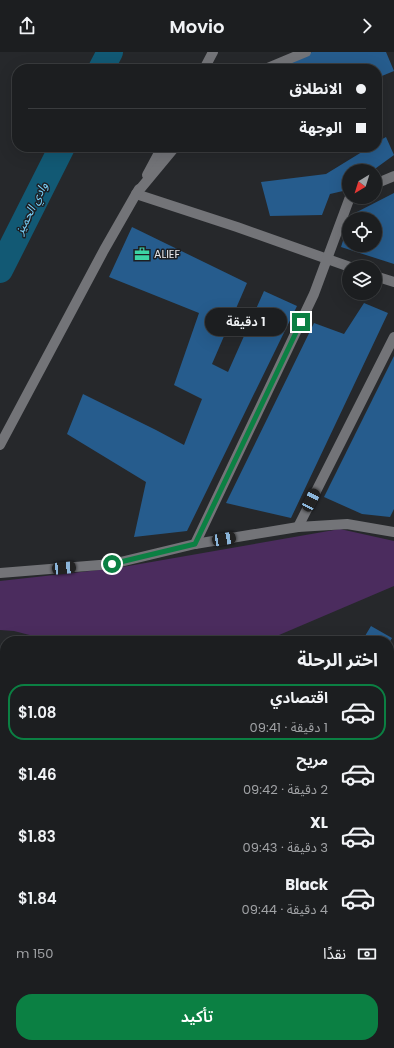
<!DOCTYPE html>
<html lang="ar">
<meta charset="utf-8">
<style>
:root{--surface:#1c1e20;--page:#252729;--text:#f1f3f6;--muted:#a0a2a5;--line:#3a3c3e;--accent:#0b8043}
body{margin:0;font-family:Poppins,"Noto Sans Arabic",sans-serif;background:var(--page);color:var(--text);direction:rtl;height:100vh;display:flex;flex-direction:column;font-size:15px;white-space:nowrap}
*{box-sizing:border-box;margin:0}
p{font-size:13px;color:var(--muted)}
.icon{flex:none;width:22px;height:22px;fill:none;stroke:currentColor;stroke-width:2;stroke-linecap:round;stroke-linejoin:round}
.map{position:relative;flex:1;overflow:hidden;direction:ltr}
.details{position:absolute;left:0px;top:584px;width:394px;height:412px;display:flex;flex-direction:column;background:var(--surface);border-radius:16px 16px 0 0;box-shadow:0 4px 16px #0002,0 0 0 1px var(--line);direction:rtl}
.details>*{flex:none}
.hud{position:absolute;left:12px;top:12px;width:370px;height:88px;border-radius:16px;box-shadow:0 4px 16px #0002,0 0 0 1px var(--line);direction:rtl;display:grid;align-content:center;height:88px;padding:0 16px;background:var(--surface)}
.needle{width:26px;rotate:218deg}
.tools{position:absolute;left:342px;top:112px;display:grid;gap:8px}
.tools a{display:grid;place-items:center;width:40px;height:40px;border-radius:50%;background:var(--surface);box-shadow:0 4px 16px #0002,0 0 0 1px var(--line);font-size:20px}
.end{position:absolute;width:18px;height:18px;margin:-9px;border:5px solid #0b8043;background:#fff;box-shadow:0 0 0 2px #fff}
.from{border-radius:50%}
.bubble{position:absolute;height:28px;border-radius:14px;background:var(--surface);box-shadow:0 4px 16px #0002,0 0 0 1px var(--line);font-size:13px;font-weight:600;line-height:28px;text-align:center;direction:rtl}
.car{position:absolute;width:12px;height:24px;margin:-12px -6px;border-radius:5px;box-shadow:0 0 3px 1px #0007;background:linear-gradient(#222 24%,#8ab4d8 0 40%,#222 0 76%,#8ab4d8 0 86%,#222 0)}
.hud b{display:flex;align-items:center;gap:14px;height:38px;font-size:15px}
.hud b+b{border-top:1px solid var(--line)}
.hud i{width:10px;height:10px;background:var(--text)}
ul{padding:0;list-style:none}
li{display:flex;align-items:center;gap:12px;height:56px;margin:0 8px 6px;padding:0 8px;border:2px solid transparent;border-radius:16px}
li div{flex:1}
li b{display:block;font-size:15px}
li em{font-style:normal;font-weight:600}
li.on{border-color:var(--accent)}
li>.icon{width:36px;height:36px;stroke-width:1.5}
h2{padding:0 16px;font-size:18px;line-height:48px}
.pay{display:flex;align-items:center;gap:10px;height:44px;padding:0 16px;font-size:15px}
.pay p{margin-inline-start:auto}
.action{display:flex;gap:8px;margin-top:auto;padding:8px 16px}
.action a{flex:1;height:46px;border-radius:16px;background:var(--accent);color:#fff;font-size:16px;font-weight:600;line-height:46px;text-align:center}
header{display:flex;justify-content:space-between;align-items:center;height:52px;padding:0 16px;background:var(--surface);font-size:18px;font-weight:600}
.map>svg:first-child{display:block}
.green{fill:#4b2c5e}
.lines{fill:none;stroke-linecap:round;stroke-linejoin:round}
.river{stroke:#125974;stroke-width:26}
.building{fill:#265c8d}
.lane{stroke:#737478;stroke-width:8}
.street{stroke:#737478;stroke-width:10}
.secondary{stroke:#89879d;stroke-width:10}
.highway{stroke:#bcb4f2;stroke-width:12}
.route{stroke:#0b8043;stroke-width:5}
.labels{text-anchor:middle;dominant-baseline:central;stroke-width:3;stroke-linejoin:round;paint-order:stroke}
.poi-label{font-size:11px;fill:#e7e7ea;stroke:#1d1e22;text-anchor:start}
.water-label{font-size:12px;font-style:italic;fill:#7ad4fd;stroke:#1d1e22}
</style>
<header><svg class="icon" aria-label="forward" viewBox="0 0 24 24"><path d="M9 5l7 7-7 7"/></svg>Movio<svg class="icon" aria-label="share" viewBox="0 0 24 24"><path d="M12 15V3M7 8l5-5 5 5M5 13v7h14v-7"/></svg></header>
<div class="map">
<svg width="394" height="996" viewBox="0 0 394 996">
<rect width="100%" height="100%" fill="#26282b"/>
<!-- green -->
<polygon class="green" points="340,477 394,489 394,534 265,589 53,589 14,579 0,578 0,529 117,516"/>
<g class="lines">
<!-- river -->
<g class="river">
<polyline points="101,17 110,0"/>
<polyline points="0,218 62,95"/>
</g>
</g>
<!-- building -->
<g class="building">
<polygon points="312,0 386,0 394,19 377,26 377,17 269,17"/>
<polygon points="386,85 394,103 372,119 349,119 349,135 343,139 330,142 322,163 270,164 261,130 326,122 370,95 377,95 377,90"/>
<polygon points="394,141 394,212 341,195 349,170 349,193 375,193 375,167 349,167 351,163"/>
<polygon points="132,175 247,231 212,312 228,320 264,239 297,254 187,479 134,485 146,430 67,382 83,342 156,378 184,393 202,347 174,333 199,261 109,225"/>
<polygon points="364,251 388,261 291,466 226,451 314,271 344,282"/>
<polygon points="394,304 394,457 390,465 362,462 324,445"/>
<polygon points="371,574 392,586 389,591 389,589 362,589"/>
<polygon points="0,599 5,601 5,636 0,633"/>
<polygon points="0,668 5,671 5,705 0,702"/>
<polygon points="394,825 394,904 389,913 389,834"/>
<polygon points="0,931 5,934 5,991 107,991 113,995 112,996 0,996"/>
<polygon points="394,933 394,996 360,996 362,991 389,991 389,943"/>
<polygon points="283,991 299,991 297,996 292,996"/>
<polygon points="305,991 346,991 344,996 302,996"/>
</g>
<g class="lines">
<!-- lane -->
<polyline class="lane" points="0,909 5,912"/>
<!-- street -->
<g class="street">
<polyline points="204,17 213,0"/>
<polyline points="265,17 306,0"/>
<polyline points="147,123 162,95"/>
<polyline points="375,132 394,124"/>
<polyline points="139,137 136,142 237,175 350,215"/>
<polyline points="375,224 394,230"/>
<polyline points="0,393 104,198 136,142 175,95"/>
<polyline points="298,475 394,285"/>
<polyline points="195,492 314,242 350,145"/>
<polyline points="0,521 112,512 195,492 298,475 347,472 394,480"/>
<polyline points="0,647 5,649"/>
<polyline points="389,716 394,707"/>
<polyline points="0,717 5,720"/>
<polyline points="0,773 5,764"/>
<polyline points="0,806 5,809"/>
<polyline points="389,931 394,922"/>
<polyline points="354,996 357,991"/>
</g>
<!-- secondary -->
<polyline class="secondary" points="118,996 121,991"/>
<!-- highway -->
<g class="highway">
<polyline points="0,854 5,857"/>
<polyline points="0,873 5,875"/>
<polyline points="213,991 222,996"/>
<polyline points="244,991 253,996"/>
</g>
</g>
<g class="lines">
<!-- route -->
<polyline class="route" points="112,512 195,492 301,270"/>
</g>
<!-- icons -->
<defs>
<g id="office-bare" transform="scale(1.2)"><path d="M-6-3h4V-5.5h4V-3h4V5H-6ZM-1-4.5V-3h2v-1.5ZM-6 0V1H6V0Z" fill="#3cd4a4" stroke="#1d1e22" stroke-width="2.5" paint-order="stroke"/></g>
</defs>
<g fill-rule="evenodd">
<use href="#office-bare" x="142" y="202"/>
</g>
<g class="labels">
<!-- poi labels -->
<g class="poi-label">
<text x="154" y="202">ALIEF</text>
</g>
<!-- water labels -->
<g class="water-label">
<text transform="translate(31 156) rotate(-63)">وادي الحميز</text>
</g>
</g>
</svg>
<div class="tools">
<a><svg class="needle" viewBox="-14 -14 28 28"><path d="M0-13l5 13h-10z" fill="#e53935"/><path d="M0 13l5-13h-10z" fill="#a0a2a5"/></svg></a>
<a><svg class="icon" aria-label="locate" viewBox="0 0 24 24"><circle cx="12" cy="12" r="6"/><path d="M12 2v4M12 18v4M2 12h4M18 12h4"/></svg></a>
<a><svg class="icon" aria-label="layers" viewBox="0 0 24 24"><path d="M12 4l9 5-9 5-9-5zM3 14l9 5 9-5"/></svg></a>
</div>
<i class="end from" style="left:112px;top:512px"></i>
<i class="end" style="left:301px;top:270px"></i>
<div class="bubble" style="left:205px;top:256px;width:82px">1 دقيقة</div>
<i class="car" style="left:311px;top:448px;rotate:27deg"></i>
<i class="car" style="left:224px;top:487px;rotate:80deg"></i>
<i class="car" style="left:64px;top:516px;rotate:85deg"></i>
<div class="hud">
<b><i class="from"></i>الانطلاق</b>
<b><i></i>الوجهة</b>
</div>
<section class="details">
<h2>اختر الرحلة</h2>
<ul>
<li class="on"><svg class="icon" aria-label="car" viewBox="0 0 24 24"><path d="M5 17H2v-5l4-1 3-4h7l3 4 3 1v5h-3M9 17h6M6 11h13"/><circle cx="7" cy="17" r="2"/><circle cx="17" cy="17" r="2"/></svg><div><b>اقتصادي</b><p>1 دقيقة · 09:41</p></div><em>$1.08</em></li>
<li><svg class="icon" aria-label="car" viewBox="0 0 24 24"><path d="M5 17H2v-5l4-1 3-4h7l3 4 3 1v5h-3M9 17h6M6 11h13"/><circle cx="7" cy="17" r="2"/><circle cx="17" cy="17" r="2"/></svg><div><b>مريح</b><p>2 دقيقة · 09:42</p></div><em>$1.46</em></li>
<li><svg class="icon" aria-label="car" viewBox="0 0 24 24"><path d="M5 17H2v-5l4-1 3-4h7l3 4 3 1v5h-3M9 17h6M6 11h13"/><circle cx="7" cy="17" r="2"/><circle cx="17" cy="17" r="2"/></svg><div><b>XL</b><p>3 دقيقة · 09:43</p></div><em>$1.83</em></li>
<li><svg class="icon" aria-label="car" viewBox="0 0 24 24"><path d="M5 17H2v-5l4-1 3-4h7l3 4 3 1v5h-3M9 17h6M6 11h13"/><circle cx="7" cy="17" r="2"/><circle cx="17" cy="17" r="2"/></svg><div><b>Black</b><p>4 دقيقة · 09:44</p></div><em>$1.84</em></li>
</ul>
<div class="pay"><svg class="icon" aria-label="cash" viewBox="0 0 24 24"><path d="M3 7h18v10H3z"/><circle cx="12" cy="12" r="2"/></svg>نقدًا<p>150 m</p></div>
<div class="action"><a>تأكيد</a></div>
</section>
</div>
